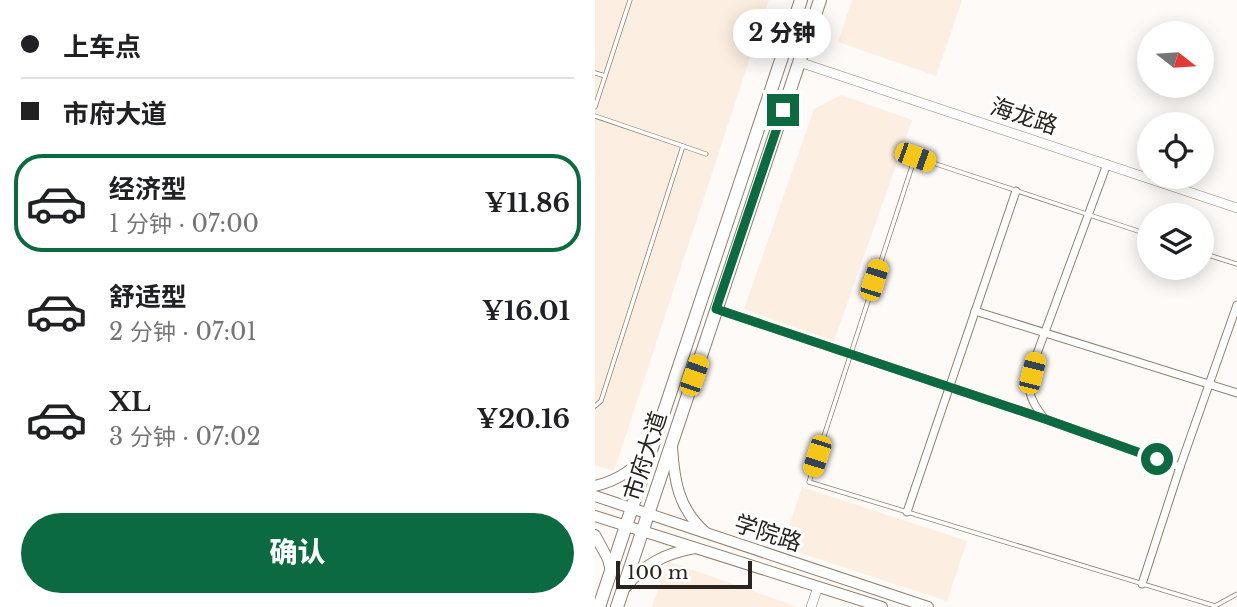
<!DOCTYPE html>
<html lang="zh">
<meta charset="utf-8">
<style>
:root{--surface:#fff;--page:#f6f6f6;--text:#202124;--muted:#757577;--line:#e0e0e0;--accent:#0b6a3f}
body{margin:0;font-family:"Libre Baskerville","Noto Sans SC",serif;background:var(--page);color:var(--text);height:100vh;display:flex;flex-direction:column;font-size:26px;white-space:nowrap}
*{box-sizing:border-box;margin:0}
p{font-size:23px;color:var(--muted)}
.icon{flex:none;width:38px;height:38px;fill:none;stroke:currentColor;stroke-width:2;stroke-linecap:round;stroke-linejoin:round}
.map{position:relative;flex:1;overflow:hidden}
.side{display:flex;flex-direction:column;background:var(--surface);width:595px}
.side>*{flex:none}
.banner{display:grid;align-content:center;height:154px;padding:0 21px;background:var(--surface)}
.needle{width:46px;rotate:107deg}
.tools{position:absolute;left:542px;top:21px;display:grid;gap:14px}
.tools a{display:grid;place-items:center;width:77px;height:77px;border-radius:50%;background:var(--surface);box-shadow:0 4px 18px #0003;font-size:35px}
.scale{position:absolute;left:21px;bottom:18px;width:136px;box-sizing:border-box;padding-left:7px;border:4px solid #2a241e;border-top:0;font-size:19px;line-height:24px;white-space:nowrap;color:#2a241e;-webkit-text-stroke:5px #fff;paint-order:stroke}
.end{position:absolute;width:32px;height:32px;margin:-16px;border:9px solid #0b6a3f;background:#fff;box-shadow:0 0 0 4px #fff}
.from{border-radius:50%}
.bubble{position:absolute;height:49px;border-radius:24px;background:var(--surface);box-shadow:0 4px 18px #0003;font-size:23px;font-weight:800;line-height:49px;text-align:center}
.car{position:absolute;width:21px;height:42px;margin:-21px -10px;border-radius:9px;box-shadow:0 0 5px 2px #0007;background:linear-gradient(#f5c518 24%,#345 0 40%,#f5c518 0 76%,#345 0 86%,#f5c518 0)}
.banner b{display:flex;align-items:center;gap:24px;height:66px;font-size:26px}
.banner b+b{border-top:2px solid var(--line)}
.banner i{width:18px;height:18px;background:var(--text)}
ul{padding:0;list-style:none}
li{display:flex;align-items:center;gap:21px;height:98px;margin:0 14px 10px;padding:0 7px;border:4px solid transparent;border-radius:28px}
li div{flex:1}
li b{display:block;font-size:26px}
li em{font-style:normal;font-weight:800}
li.current{border-color:var(--accent)}
li>.icon{width:63px;height:63px;stroke-width:1.5}
.button{display:flex;gap:14px;margin-top:auto;padding:14px 21px}
.button a{flex:1;height:80px;border-radius:42px;background:var(--accent);color:#fff;font-size:28px;font-weight:800;line-height:80px;text-align:center}
main{display:flex;flex:1;min-height:0}
.map>svg:first-child{display:block}
.built{fill:#fcefe1}
.lines{fill:none;stroke-linecap:round;stroke-linejoin:round}
.service-casing{stroke:#8f8070;stroke-width:5}
.minor-casing{stroke:#8f8070;stroke-width:9}
.tertiary-casing{stroke:#8f8070;stroke-width:10}
.secondary-casing{stroke:#8f8070;stroke-width:12}
.primary-casing{stroke:#8f8070;stroke-width:14}
.service{stroke:#fff;stroke-width:3.5}
.minor{stroke:#fff;stroke-width:7}
.tertiary{stroke:#fff;stroke-width:9}
.secondary{stroke:#fff;stroke-width:10}
.primary{stroke:#fff;stroke-width:12}
.route{stroke:#0b6a3f;stroke-width:9}
.labels{text-anchor:middle;dominant-baseline:central;stroke-width:7;stroke-linejoin:round;paint-order:stroke}
.street-label{font-size:23px;fill:#2a241e;stroke:#fff}
</style>
<main>
<section class="side">
<div class="banner">
<b><i class="from"></i>上车点</b>
<b><i></i>市府大道</b>
</div>
<ul>
<li class="current"><svg class="icon" aria-label="car" viewBox="0 0 24 24"><path d="M5 17H2v-5l4-1 3-4h7l3 4 3 1v5h-3M9 17h6M6 11h13"/><circle cx="7" cy="17" r="2"/><circle cx="17" cy="17" r="2"/></svg><div><b>经济型</b><p>1 分钟 · 07:00</p></div><em>¥11.86</em></li>
<li><svg class="icon" aria-label="car" viewBox="0 0 24 24"><path d="M5 17H2v-5l4-1 3-4h7l3 4 3 1v5h-3M9 17h6M6 11h13"/><circle cx="7" cy="17" r="2"/><circle cx="17" cy="17" r="2"/></svg><div><b>舒适型</b><p>2 分钟 · 07:01</p></div><em>¥16.01</em></li>
<li><svg class="icon" aria-label="car" viewBox="0 0 24 24"><path d="M5 17H2v-5l4-1 3-4h7l3 4 3 1v5h-3M9 17h6M6 11h13"/><circle cx="7" cy="17" r="2"/><circle cx="17" cy="17" r="2"/></svg><div><b>XL</b><p>3 分钟 · 07:02</p></div><em>¥20.16</em></li>
</ul>
<div class="button"><a>确认</a></div>
</section>
<div class="map">
<svg width="642" height="607" viewBox="0 0 642 607">
<rect width="100%" height="100%" fill="#fefaf7"/>
<!-- built -->
<g class="built">
<polygon points="0,0 174,0 19,471 0,465"/>
<polygon points="257,0 367,0 341,76 243,42"/>
<polygon points="246,95 317,120 239,341 149,309 219,109"/>
<polygon points="207,487 372,541 352,601 187,547"/>
<polygon points="73,561 203,607 57,607"/>
</g>
<g class="lines">
<!-- service casing -->
<g class="service-casing">
<g id="service">
<polyline points="0,73 10,76"/>
<polyline points="0,107 35,0"/>
<polyline points="0,116 88,146 6,401 0,406"/>
<polyline points="88,146 111,154"/>
<polyline points="555,235 320,157 214,482 620,606 642,594"/>
<polyline points="607,253 642,264"/>
</g>
</g>
<!-- minor casing -->
<g class="minor-casing">
<g id="minor">
<polyline points="121,309 450,419 585,467"/>
<polyline points="380,311 642,393"/>
<path d="M449 418C430 394 433 388 440 359L512 164"/>
<polyline points="312,512 421,191"/>
<polyline points="547,584 585,467 642,305"/>
</g>
</g>
<!-- tertiary casing -->
<g class="tertiary-casing">
<g id="tertiary">
<polyline points="204,62 642,208"/>
<polyline points="216,607 223,587"/>
</g>
</g>
<!-- secondary casing -->
<g class="secondary-casing">
<g id="secondary">
<path d="M77 446C79 480 83 508 110 532"/>
<path d="M0 486C25 480 40 468 56 449"/>
<polyline points="0,496 333,607"/>
<polyline points="0,516 287,607"/>
<polyline points="0,535 13,559 16,571"/>
<path d="M31 587C49 564 71 553 100 548"/>
</g>
</g>
<!-- primary casing -->
<g class="primary-casing">
<g id="primary">
<polyline points="4,607 206,0"/>
<polyline points="22,607 225,0"/>
</g>
</g>
<!-- service -->
<use href="#service" class="service"/>
<!-- minor -->
<use href="#minor" class="minor"/>
<!-- tertiary -->
<use href="#tertiary" class="tertiary"/>
<!-- secondary -->
<use href="#secondary" class="secondary"/>
<!-- primary -->
<use href="#primary" class="primary"/>
</g>
<g class="lines">
<!-- route -->
<polyline class="route" points="188,110 121,309 450,419 562,459"/>
</g>
<g class="labels">
<!-- street labels -->
<g class="street-label">
<text transform="translate(429 116) rotate(18)">海龙路</text>
<text transform="translate(50 456) rotate(-72)">市府大道</text>
<text transform="translate(173 533) rotate(18)">学院路</text>
</g>
</g>
</svg>
<div class="tools">
<a><svg class="needle" viewBox="-14 -14 28 28"><path d="M0-13l5 13h-10z" fill="#e53935"/><path d="M0 13l5-13h-10z" fill="#757577"/></svg></a>
<a><svg class="icon" aria-label="locate" viewBox="0 0 24 24"><circle cx="12" cy="12" r="6"/><path d="M12 2v4M12 18v4M2 12h4M18 12h4"/></svg></a>
<a><svg class="icon" aria-label="layers" viewBox="0 0 24 24"><path d="M12 4l9 5-9 5-9-5zM3 14l9 5 9-5"/></svg></a>
</div>
<div class="scale">100 m</div>
<i class="end from" style="left:562px;top:459px"></i>
<i class="end" style="left:188px;top:110px"></i>
<div class="bubble" style="left:138px;top:9px;width:98px">2 分钟</div>
<i class="car" style="left:320px;top:157px;rotate:110deg"></i>
<i class="car" style="left:279px;top:280px;rotate:18deg"></i>
<i class="car" style="left:437px;top:373px;rotate:14deg"></i>
<i class="car" style="left:99px;top:375px;rotate:19deg"></i>
<i class="car" style="left:222px;top:456px;rotate:198deg"></i>
</div>
</main>
